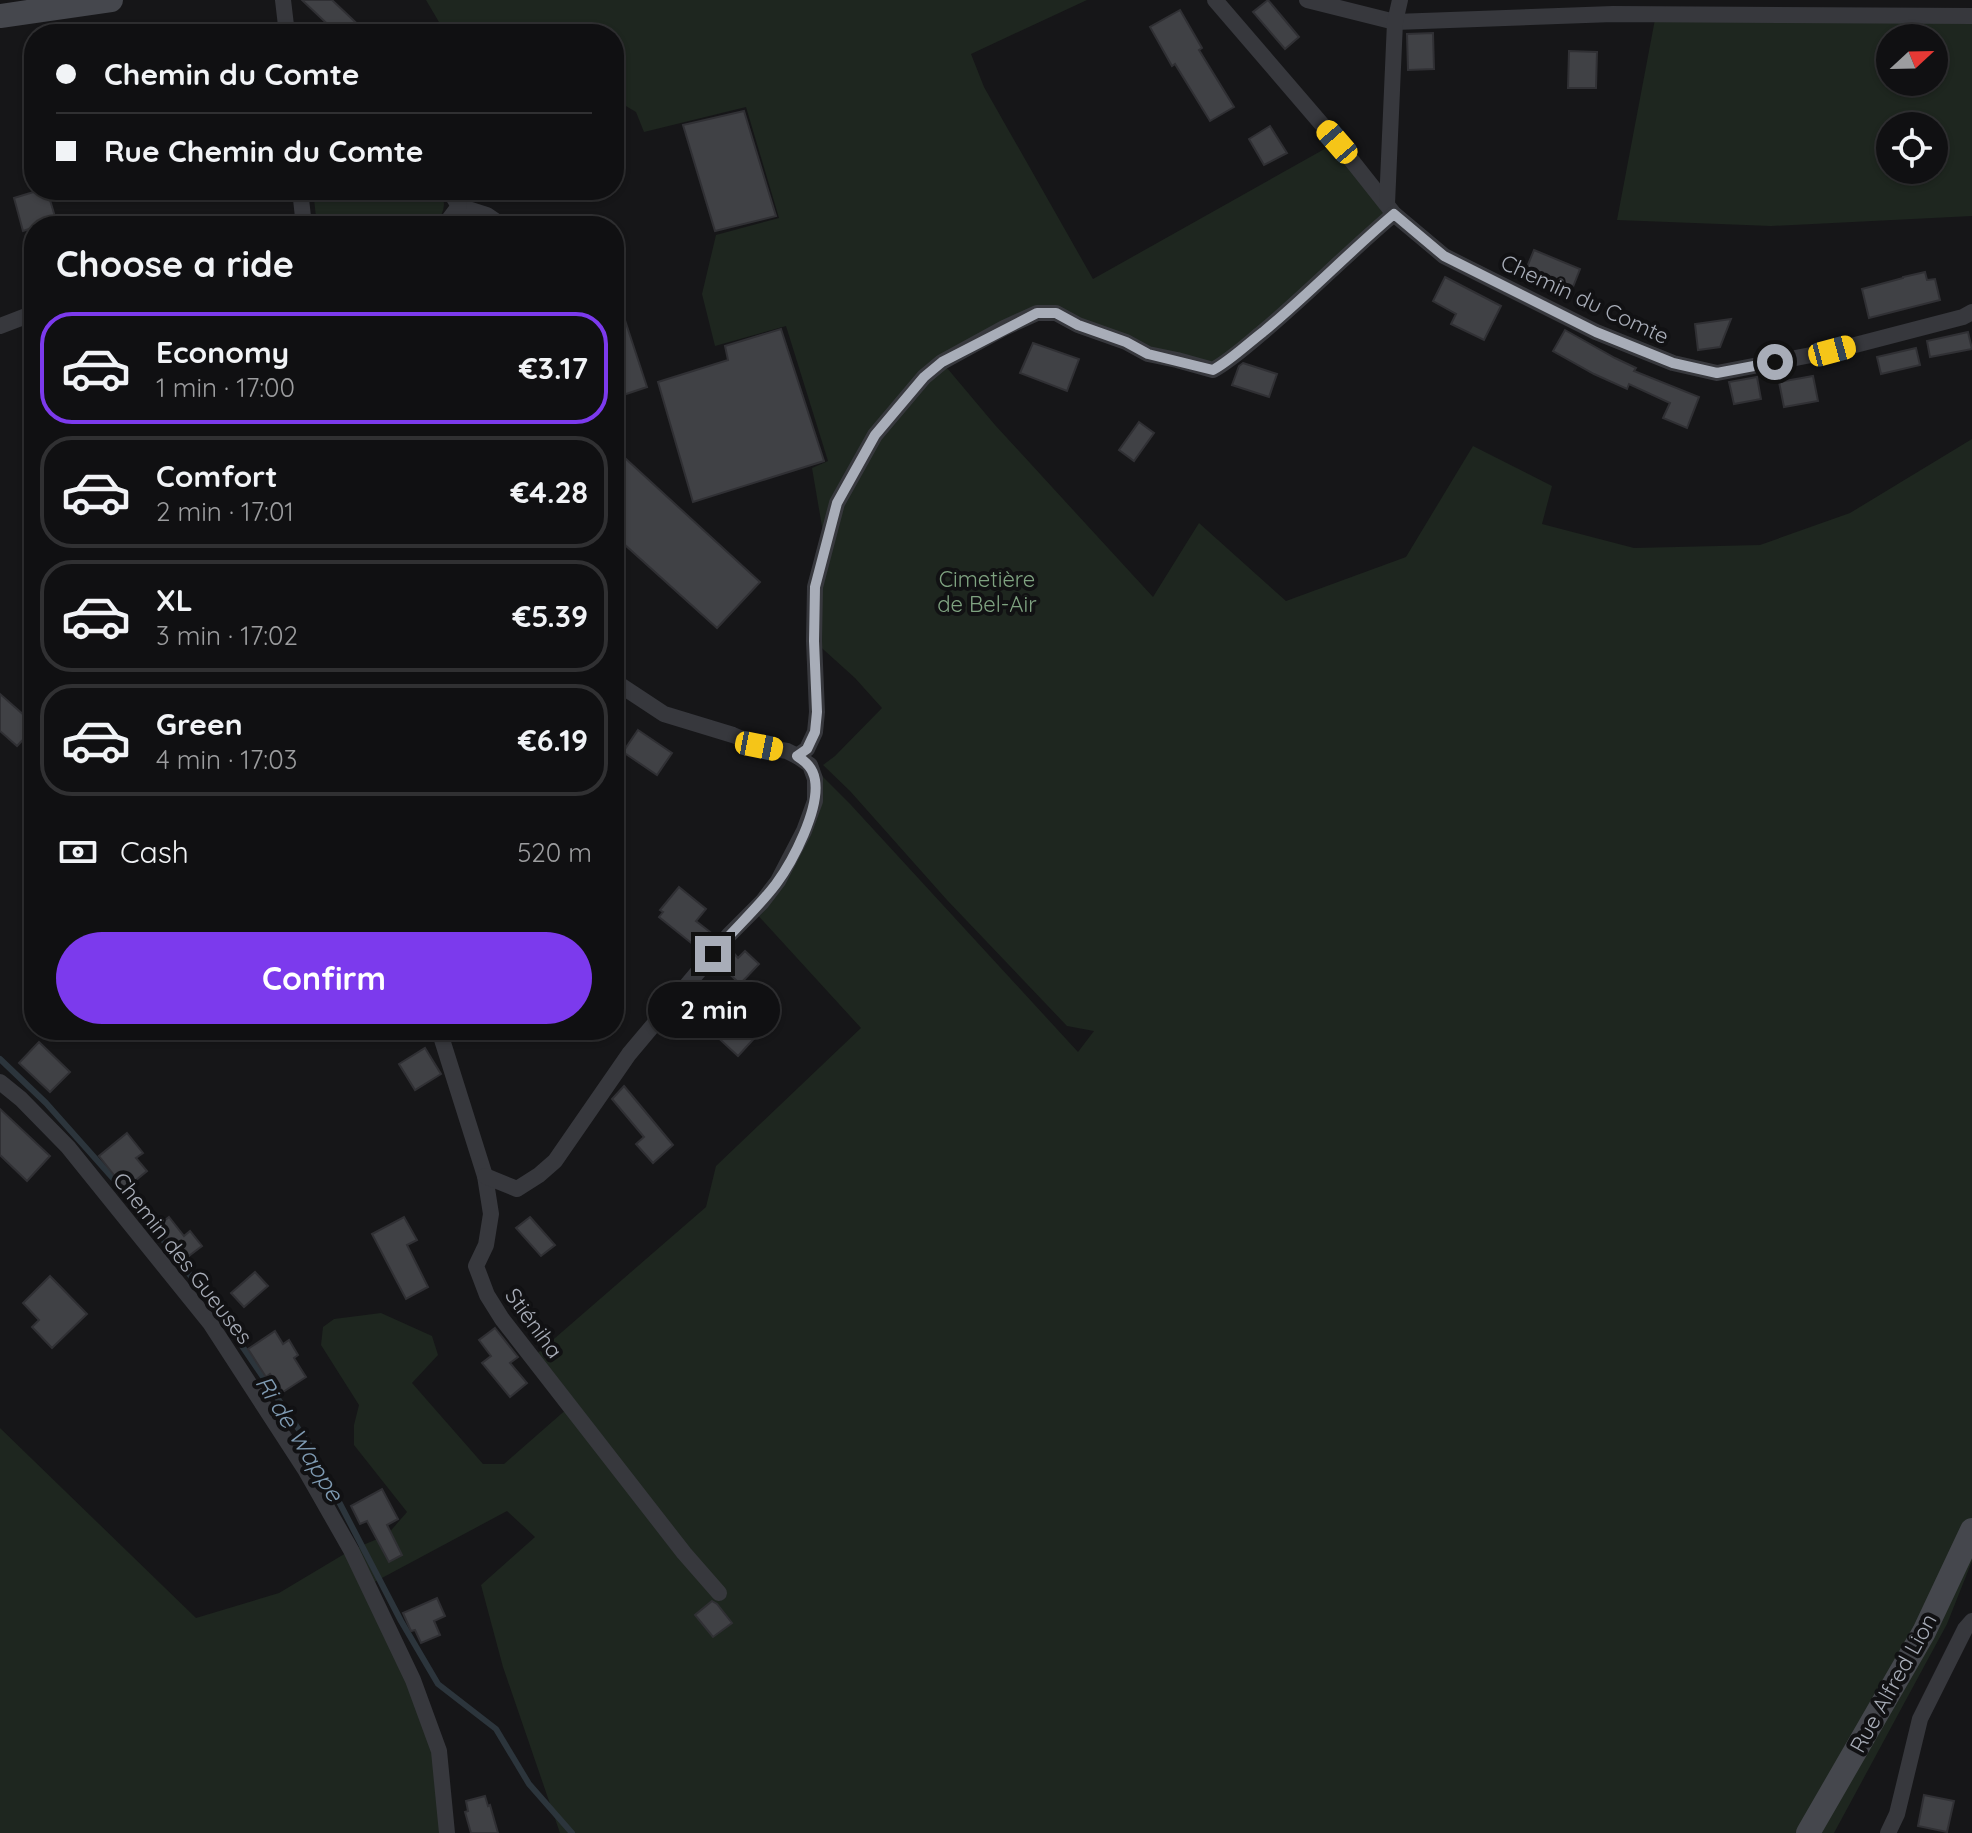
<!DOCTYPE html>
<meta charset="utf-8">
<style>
:root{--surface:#101012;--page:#19191b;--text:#f1f3f6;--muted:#9c9d9f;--line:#303032;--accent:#7c3aed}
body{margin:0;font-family:Quicksand,sans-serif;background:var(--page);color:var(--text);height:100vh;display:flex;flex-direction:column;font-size:30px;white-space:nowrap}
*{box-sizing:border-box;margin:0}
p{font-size:26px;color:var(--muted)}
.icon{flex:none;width:44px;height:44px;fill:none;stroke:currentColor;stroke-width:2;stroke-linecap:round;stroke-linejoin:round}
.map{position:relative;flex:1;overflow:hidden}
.side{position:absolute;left:24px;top:216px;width:600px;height:824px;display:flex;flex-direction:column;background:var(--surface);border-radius:32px;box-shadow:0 2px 6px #0004,0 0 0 2px var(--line)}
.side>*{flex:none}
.guide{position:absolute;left:24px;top:24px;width:600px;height:176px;border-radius:32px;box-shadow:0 2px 6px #0004,0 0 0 2px var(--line);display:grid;align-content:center;height:176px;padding:0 32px;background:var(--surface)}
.needle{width:52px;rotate:68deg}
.fabs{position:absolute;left:1876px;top:24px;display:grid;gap:16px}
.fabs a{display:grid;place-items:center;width:72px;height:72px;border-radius:50%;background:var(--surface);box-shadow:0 2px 6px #0004,0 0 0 2px var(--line);font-size:40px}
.end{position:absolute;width:36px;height:36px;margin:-18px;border:10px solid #a8adb8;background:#111;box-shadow:0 0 0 4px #111}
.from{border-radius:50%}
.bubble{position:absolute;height:56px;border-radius:28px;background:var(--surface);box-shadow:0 2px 6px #0004,0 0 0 2px var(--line);font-size:26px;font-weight:700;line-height:56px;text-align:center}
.car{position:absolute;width:24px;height:48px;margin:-24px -12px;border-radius:10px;box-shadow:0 0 6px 2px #0007;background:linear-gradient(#f5c518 24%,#345 0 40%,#f5c518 0 76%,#345 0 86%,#f5c518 0)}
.guide b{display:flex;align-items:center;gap:28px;height:76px;font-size:30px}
.guide b+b{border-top:2px solid var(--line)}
.guide i{width:20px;height:20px;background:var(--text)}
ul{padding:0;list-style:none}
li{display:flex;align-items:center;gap:24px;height:112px;margin:0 16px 12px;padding:0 16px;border:4px solid var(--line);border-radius:32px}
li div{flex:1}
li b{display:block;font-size:30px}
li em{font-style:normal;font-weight:700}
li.selected{border-color:var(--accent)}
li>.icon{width:72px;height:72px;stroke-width:1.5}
h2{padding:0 32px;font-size:36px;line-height:96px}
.pay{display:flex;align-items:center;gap:20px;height:88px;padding:0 32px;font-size:30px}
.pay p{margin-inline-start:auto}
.button{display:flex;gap:16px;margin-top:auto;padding:16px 32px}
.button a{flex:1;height:92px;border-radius:48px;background:var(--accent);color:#fff;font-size:32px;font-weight:700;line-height:92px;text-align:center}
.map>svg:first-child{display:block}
.green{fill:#1e261f;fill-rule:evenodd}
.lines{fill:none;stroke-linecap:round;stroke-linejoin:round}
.stream{stroke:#2c353c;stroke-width:6}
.building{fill:#404145;stroke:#303034;stroke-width:2}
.street{stroke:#37383d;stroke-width:16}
.secondary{stroke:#45474d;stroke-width:24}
.route{stroke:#a8adb8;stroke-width:10}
.labels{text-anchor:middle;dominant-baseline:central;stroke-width:8;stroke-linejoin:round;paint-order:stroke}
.street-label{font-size:22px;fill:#a8adb8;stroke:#111113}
.park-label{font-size:22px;fill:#7fa381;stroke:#111113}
.water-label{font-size:24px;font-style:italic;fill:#7f9bb3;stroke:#111113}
</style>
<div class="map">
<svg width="1972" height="1833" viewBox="0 0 1972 1833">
<rect width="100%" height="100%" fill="#161618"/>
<!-- green -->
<g class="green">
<polygon points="426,0 1087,0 971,54 984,87 1093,279 1337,142 1394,214 1213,370 1056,313 942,362 995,425 1153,597 1199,523 1286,601 1406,557 1473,446 1552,486 1542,524 1634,548 1760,545 1850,513 1972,439 1972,1561 1947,1624 1834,1833 560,1833 503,1667 481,1585 535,1537 507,1511 367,1586 439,1751 447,1833 0,1833 0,1428 196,1618 279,1593 351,1550 387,1535 407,1512 354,1445 354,1425 359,1405 321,1345 323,1327 334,1319 381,1313 432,1336 438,1355 412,1383 483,1464 504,1464 569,1407 532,1358 706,1207 716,1166 861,1028 753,910 778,881 821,775 851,805 1078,1052 1094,1031 1067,1026 947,900 850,791 823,765 835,756 882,708 855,678 814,641 826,550 812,468 828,461 786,326 715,346 702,294 716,235 779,218 746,107 644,132 636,112 614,99 614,34 446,34"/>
<path d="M1656 14 1972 16V216L1771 226 1617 220ZM1890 38H1934V82H1890ZM1890 126H1934V170H1890Z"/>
<path d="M313 190H441C447 203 444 217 432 226H317Z"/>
</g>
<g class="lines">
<!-- stream -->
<polyline class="stream" points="0,1059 46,1103 135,1203 225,1321 310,1446 401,1621 438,1684 496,1729 529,1784 572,1833"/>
</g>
<!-- building -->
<g class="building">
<polygon points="302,0 332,0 368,34 338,34"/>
<polygon points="1268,0 1299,37 1285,49 1253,12"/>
<polygon points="1180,10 1202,48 1199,50 1234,107 1210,121 1175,64 1172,66 1150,27"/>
<polygon points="1433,33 1434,69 1408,70 1407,34"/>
<polygon points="1569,51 1597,52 1596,88 1568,88"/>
<polygon points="744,111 776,216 715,231 683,125"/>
<polygon points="1270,126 1287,153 1264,165 1249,139"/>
<polygon points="40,190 47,190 56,220 23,231 14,198"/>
<polygon points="1534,250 1580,269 1571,292 1525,272"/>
<polygon points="1925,272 1927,280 1935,279 1940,300 1869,318 1862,289 1903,278 1903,277"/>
<polygon points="1445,277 1501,306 1484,340 1451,324 1456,314 1433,301"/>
<polygon points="614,296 617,296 647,387 614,398"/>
<polygon points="1731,319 1720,347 1698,350 1695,324"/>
<polygon points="781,329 824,461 693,502 658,382 728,360 725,346"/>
<polygon points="1565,330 1615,358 1636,368 1634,371 1699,397 1687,428 1663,418 1670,403 1629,384 1627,389 1594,374 1553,351"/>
<polygon points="1968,332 1972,349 1930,357 1927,341"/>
<polygon points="1033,343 1079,359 1067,391 1020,373"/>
<polygon points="1916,348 1920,365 1881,374 1877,357"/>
<polygon points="1243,363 1277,374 1269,397 1232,385 1239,366"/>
<polygon points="1813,376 1818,401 1784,407 1779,382"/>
<polygon points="1757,377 1761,399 1734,404 1729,382"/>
<polygon points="1139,422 1154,433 1134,461 1119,450"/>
<polygon points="614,448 760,582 717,628 614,535"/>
<polygon points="0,694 34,724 34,728 17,746 0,731"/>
<polygon points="638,730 672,753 657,775 623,752"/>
<polygon points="679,887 706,909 696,921 714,935 700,950 659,917 663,912 660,910"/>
<polygon points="731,950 738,958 745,951 759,964 740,984 719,964"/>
<polygon points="733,1008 760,1032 738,1056 712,1032"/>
<polygon points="39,1042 70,1072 50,1092 19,1063"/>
<polygon points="425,1048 441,1074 415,1090 399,1064"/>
<polygon points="624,1086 673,1145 653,1163 636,1144 644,1137 612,1099"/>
<polygon points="0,1109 50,1156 27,1181 0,1155"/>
<polygon points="127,1133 143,1153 136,1158 147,1171 125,1189 99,1156"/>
<polygon points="169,1217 184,1236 190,1231 202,1246 182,1261 155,1228"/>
<polygon points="404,1217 417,1240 407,1245 428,1287 406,1299 372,1234"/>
<polygon points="530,1217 555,1245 541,1256 516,1228"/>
<polygon points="255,1272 268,1286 244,1307 231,1293"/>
<polygon points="50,1276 87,1314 52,1348 32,1327 39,1320 23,1303"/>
<polygon points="495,1328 518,1357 510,1363 527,1383 510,1397 482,1363 491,1356 479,1340"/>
<polygon points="275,1331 283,1344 289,1340 298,1355 294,1358 306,1377 283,1392 270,1374 266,1377 248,1349"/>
<polygon points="382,1489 398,1519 387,1525 402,1555 389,1562 367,1521 360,1524 351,1506"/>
<polygon points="437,1598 445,1616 434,1621 440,1635 421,1643 415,1630 411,1631 403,1613"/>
<polygon points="712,1601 717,1604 732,1623 713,1637 695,1615"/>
<polygon points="1924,1795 1954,1801 1947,1832 1918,1826"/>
<polygon points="485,1796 488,1806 490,1805 498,1833 471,1833 465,1812 468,1811 466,1801"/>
</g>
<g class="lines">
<!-- street -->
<g class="street">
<polyline points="283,0 287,34"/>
<polyline points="1215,0 1337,142 1394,214 1444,256 1596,332 1673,363 1717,373 1832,351 1963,317 1972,312"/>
<polyline points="1307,0 1395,22 1613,14 1972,16"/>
<polyline points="300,190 304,226"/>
<polyline points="449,190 459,206 487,215 503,226"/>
<polyline points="1387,204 1395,22 1400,0"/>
<polyline points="444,226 459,206"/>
<polyline points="0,326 34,313"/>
<polyline points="614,681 664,714 733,735 759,746 787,751 797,756"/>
<polyline points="439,1030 485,1176 491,1214 486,1245 476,1266 487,1295 502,1319 684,1553 719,1593"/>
<polyline points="0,1082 21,1099 68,1147 210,1323 306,1471 351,1550 413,1680 439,1751 447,1833"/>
<path d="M485 1176 517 1189 539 1175 555 1161 629 1054 729 935 762 902 778 881 804 831 815 801V779L810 765 797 756 807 749 815 732 817 712 814 641 815 587 837 503 875 435 924 377 942 362 1004 328 1037 313H1056L1078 325 1126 342 1148 354 1177 360 1213 370C1231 360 1246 346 1263 332 1308 294 1349 252 1394 214"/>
<polyline points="1888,1833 1897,1814 1920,1719 1965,1629 1972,1621"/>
</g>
<!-- secondary -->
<g class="secondary">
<polyline points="0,16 111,0"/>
<polyline points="1808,1833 1924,1632 1972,1530"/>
</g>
</g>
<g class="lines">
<!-- route -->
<path class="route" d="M713 954C733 930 757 909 776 884 793 861 820 809 815 780 813 768 806 762 797 756L807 749 815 732 817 712 814 641 815 587 837 503 875 435 924 377 942 362 1037 313H1056L1078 325 1126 342 1148 354 1213 370C1231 360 1246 345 1263 332 1308 295 1349 252 1394 214L1444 256 1596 332 1673 363 1717 373 1775 362"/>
</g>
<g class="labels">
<!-- street labels -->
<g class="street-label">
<text transform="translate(1585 299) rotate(25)">Chemin du Comte</text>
<text transform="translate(183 1258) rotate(52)">Chemin des Gueuses</text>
<text transform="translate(534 1323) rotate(54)">Stiéniha</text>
<text transform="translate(1893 1683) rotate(-61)">Rue Alfred Lion</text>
</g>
<!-- park labels -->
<g class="park-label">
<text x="987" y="579">Cimetière<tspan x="987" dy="25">de Bel-Air</tspan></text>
</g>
<!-- water labels -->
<g class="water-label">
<text transform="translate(300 1438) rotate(58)">Ri de Wappe</text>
</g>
</g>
</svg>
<div class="fabs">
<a><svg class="needle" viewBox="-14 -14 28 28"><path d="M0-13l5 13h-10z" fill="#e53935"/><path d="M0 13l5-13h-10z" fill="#9c9d9f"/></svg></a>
<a><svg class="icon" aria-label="locate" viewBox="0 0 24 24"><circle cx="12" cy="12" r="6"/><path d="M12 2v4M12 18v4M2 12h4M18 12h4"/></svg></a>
</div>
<i class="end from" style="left:1775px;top:362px"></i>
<i class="end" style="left:713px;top:954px"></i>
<div class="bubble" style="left:648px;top:982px;width:132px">2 min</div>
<i class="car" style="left:1337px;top:142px;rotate:319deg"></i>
<i class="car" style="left:1832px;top:351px;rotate:75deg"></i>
<i class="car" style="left:759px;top:746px;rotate:101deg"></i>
<div class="guide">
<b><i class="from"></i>Chemin du Comte</b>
<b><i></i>Rue Chemin du Comte</b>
</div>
<section class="side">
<h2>Choose a ride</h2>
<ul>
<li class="selected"><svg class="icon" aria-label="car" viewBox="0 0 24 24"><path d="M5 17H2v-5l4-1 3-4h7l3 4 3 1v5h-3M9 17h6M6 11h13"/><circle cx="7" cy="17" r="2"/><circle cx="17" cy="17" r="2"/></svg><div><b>Economy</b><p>1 min · 17:00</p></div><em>€3.17</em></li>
<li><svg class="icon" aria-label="car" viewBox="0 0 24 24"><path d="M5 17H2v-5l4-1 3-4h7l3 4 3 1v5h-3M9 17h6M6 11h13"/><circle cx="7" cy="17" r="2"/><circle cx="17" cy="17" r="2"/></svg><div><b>Comfort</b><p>2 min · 17:01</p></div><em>€4.28</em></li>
<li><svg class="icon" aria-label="car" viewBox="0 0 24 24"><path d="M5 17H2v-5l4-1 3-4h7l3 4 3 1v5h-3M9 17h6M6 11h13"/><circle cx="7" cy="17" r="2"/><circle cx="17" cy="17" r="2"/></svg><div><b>XL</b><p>3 min · 17:02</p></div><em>€5.39</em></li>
<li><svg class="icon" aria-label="car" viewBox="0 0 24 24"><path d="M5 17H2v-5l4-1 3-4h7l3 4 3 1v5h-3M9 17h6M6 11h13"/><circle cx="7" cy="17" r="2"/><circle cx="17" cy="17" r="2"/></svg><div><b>Green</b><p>4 min · 17:03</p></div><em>€6.19</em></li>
</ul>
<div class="pay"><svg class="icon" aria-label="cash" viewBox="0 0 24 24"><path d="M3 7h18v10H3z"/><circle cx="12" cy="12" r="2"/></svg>Cash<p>520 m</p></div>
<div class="button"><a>Confirm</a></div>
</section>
</div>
